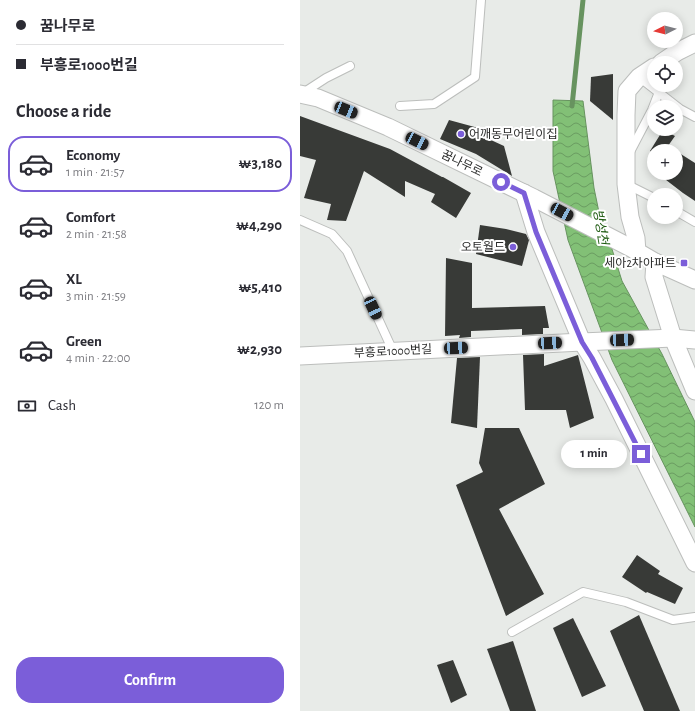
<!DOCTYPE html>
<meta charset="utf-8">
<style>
:root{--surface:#fff;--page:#f7f7f7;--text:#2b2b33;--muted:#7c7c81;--line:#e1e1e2;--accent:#7b5ed9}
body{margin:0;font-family:"Alegreya Sans","Noto Sans KR",sans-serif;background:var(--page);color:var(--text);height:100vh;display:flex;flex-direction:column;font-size:15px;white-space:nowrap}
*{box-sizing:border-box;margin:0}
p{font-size:13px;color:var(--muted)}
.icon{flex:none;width:22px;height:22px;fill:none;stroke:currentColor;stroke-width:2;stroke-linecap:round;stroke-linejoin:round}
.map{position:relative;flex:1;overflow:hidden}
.details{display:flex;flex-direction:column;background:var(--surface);width:300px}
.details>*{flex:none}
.guide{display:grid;align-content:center;height:88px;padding:0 16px;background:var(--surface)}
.needle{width:26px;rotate:264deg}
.buttons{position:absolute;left:347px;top:12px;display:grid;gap:8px}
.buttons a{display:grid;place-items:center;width:36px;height:36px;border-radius:50%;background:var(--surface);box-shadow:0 2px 10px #0003;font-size:20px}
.end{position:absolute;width:18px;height:18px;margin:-9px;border:5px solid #7b5ed9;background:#fff;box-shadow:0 0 0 2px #fff}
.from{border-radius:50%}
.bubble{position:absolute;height:28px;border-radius:14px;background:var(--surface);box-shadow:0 2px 10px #0003;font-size:13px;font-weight:600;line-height:28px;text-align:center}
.car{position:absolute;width:12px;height:24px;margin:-12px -6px;border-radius:5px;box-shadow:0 0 3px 1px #0007;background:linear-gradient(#222 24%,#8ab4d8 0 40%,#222 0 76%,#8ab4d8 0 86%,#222 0)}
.guide b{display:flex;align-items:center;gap:14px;height:38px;font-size:15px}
.guide b+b{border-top:1px solid var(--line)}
.guide i{width:10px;height:10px;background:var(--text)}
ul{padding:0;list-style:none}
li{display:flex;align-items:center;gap:12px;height:56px;margin:0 8px 6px;padding:0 8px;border:2px solid transparent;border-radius:16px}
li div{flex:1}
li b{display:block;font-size:15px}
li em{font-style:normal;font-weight:600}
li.on{border-color:var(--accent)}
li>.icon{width:36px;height:36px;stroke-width:1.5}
h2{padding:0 16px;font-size:18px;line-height:48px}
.pay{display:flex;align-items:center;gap:10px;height:44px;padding:0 16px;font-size:15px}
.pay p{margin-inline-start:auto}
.primary-button{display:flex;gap:8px;margin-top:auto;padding:8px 16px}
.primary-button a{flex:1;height:46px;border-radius:16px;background:var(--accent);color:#fff;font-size:16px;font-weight:600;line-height:46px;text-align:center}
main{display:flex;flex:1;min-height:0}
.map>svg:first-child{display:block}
.water{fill:url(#water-waves);stroke:#67935f}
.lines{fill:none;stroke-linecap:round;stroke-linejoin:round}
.stream{stroke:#67935f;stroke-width:5}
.building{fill:#383a37}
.lane-casing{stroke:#bcbebc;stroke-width:10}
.street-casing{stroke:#bcbebc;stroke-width:19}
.lane{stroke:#fff;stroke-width:8}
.street{stroke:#fff;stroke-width:17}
.route{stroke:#7b5ed9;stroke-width:5}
.poi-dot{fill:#7b5ed9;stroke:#fff;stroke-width:1.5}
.labels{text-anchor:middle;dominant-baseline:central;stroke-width:4;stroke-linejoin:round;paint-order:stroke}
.poi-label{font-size:12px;fill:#282928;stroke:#fff;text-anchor:end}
.street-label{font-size:12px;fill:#282928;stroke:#fff}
.water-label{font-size:13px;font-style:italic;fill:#215d14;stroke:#fff}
</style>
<main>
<section class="details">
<div class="guide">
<b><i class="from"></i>꿈나무로</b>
<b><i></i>부흥로1000번길</b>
</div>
<h2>Choose a ride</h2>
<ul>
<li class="on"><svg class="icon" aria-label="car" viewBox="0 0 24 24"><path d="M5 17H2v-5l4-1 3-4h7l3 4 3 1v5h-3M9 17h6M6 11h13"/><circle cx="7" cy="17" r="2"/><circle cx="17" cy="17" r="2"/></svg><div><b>Economy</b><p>1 min · 21:57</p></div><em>₩3,180</em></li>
<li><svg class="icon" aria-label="car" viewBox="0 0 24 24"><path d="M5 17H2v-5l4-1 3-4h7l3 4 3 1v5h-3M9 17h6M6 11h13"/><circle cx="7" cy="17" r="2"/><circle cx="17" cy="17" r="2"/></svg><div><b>Comfort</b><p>2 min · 21:58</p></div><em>₩4,290</em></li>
<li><svg class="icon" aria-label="car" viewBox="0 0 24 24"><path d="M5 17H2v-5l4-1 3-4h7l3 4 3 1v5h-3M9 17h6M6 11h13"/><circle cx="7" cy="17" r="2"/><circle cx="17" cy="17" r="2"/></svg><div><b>XL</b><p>3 min · 21:59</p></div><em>₩5,410</em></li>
<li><svg class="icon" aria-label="car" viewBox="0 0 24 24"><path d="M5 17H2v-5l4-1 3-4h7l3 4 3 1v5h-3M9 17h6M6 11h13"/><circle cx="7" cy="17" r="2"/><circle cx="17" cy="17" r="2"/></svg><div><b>Green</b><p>4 min · 22:00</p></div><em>₩2,930</em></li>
</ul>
<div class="pay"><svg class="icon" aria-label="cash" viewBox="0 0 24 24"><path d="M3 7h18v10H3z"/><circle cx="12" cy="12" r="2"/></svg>Cash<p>120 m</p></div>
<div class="primary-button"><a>Confirm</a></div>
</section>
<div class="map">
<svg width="395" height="711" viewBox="0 0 395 711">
<defs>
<pattern id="water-waves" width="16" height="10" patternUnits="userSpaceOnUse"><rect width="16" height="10" fill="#82c076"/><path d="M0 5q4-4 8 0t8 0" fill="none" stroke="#6a9c61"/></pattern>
</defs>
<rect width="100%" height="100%" fill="#e8ebe8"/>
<!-- water -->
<polygon class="water" points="253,100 283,101 294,188 302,227 311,246 322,281 362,354 395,422 395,527 312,360 268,240 253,171"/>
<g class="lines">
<!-- stream -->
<polyline class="stream" points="272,106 283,0"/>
</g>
<!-- building -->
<g class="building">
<polygon points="313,74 313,120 290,101 291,77"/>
<polygon points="0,116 90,149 142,177 143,177 171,193 156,218 131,202 135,194 105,181 105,197 64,171 46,221 27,220 31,204 4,198 16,160 0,156"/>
<polygon points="149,120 182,129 180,135 204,146 212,176 176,154 140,139"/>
<polygon points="363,130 375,136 368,146 376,151 354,151 354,154 350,151"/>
<polygon points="376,151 395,163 395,201 383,193 357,173 376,173"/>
<polygon points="180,225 206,229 226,234 229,240 222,266 176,254"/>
<polygon points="146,258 172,263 172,308 245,306 249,328 243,328 243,334 222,335 222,329 171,331 171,337 159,338 160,335 145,336"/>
<polygon points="244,354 244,366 278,355 294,418 270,428 266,410 225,410 223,355"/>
<polygon points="180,357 177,428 151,423 157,358"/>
<polygon points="185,428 219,428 245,484 199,509 244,594 206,616 156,485 183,472 179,463"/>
<polygon points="337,555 360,571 358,574 383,588 375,604 347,592 346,593 322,577"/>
<polygon points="339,615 380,711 344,711 310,631"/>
<polygon points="273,618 306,686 282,697 253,628"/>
<polygon points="213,641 236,711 210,711 187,649"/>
<polygon points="153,660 167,695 151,703 137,665"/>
</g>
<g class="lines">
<!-- lane casing -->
<g class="lane-casing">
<g id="lane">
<polyline points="339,77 380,109 395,117"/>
<polyline points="3,93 26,78 50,66"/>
<polyline points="100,106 134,104 175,77 181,0"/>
<polyline points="330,152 352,110 359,92"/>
<polyline points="326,184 354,198"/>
<polyline points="376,211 395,222"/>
<polyline points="0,220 32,234 47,251 93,351"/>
<polyline points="212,632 283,592 326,602 373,620 395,617"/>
</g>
</g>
<!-- street casing -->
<g class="street-casing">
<g id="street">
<polyline points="361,63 377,52 395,43"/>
<polyline points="0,94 18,98 88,127 234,198 331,248 355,262 395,280"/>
<polyline points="224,193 236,232 282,342 292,358 314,399 395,563"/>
<polyline points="337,252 336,238 330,217 326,184 326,115 327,91 339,77 354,67"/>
<polyline points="355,262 354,277 373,338 395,391"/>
<polyline points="0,356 282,342 373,338 395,340"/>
</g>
</g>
<!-- lane -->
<use href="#lane" class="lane"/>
<!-- street -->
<use href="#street" class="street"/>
</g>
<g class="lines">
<!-- route -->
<polyline class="route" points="201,182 224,193 236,232 282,342 292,358 341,454"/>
</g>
<!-- markers -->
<g class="poi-dot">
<circle cx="161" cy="134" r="4"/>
<circle cx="213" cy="247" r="4"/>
<rect x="380" y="259" width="8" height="8" rx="2"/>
</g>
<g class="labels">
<!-- poi labels -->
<g class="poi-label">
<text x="169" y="134" text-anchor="start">어깨동무어린이집</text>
<text x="205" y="247">오토월드</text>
<text x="376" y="263">세아2차아파트</text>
</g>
<!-- street labels -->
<g class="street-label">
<text transform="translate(162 163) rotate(26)">꿈나무로</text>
<text transform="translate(93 351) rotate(-3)">부흥로1000번길</text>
</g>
<!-- water labels -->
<g class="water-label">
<text transform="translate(300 227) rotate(80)">방성천</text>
</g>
</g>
</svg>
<div class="buttons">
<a><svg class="needle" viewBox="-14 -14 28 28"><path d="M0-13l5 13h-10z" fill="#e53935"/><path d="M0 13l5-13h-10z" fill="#7c7c81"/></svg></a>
<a><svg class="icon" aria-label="locate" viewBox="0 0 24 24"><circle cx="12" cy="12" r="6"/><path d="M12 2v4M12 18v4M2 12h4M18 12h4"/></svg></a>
<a><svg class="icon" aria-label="layers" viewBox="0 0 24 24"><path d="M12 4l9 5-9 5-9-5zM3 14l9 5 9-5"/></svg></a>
<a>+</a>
<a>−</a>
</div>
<i class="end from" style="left:201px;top:182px"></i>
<i class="end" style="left:341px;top:454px"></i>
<div class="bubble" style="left:261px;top:440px;width:66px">1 min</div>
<i class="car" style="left:46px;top:110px;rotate:112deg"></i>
<i class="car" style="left:117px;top:141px;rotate:116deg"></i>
<i class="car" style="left:262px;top:212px;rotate:118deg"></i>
<i class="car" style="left:73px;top:308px;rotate:155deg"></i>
<i class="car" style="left:322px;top:340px;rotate:88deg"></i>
<i class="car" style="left:250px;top:343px;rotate:87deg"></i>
<i class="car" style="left:156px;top:348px;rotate:87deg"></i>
</div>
</main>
